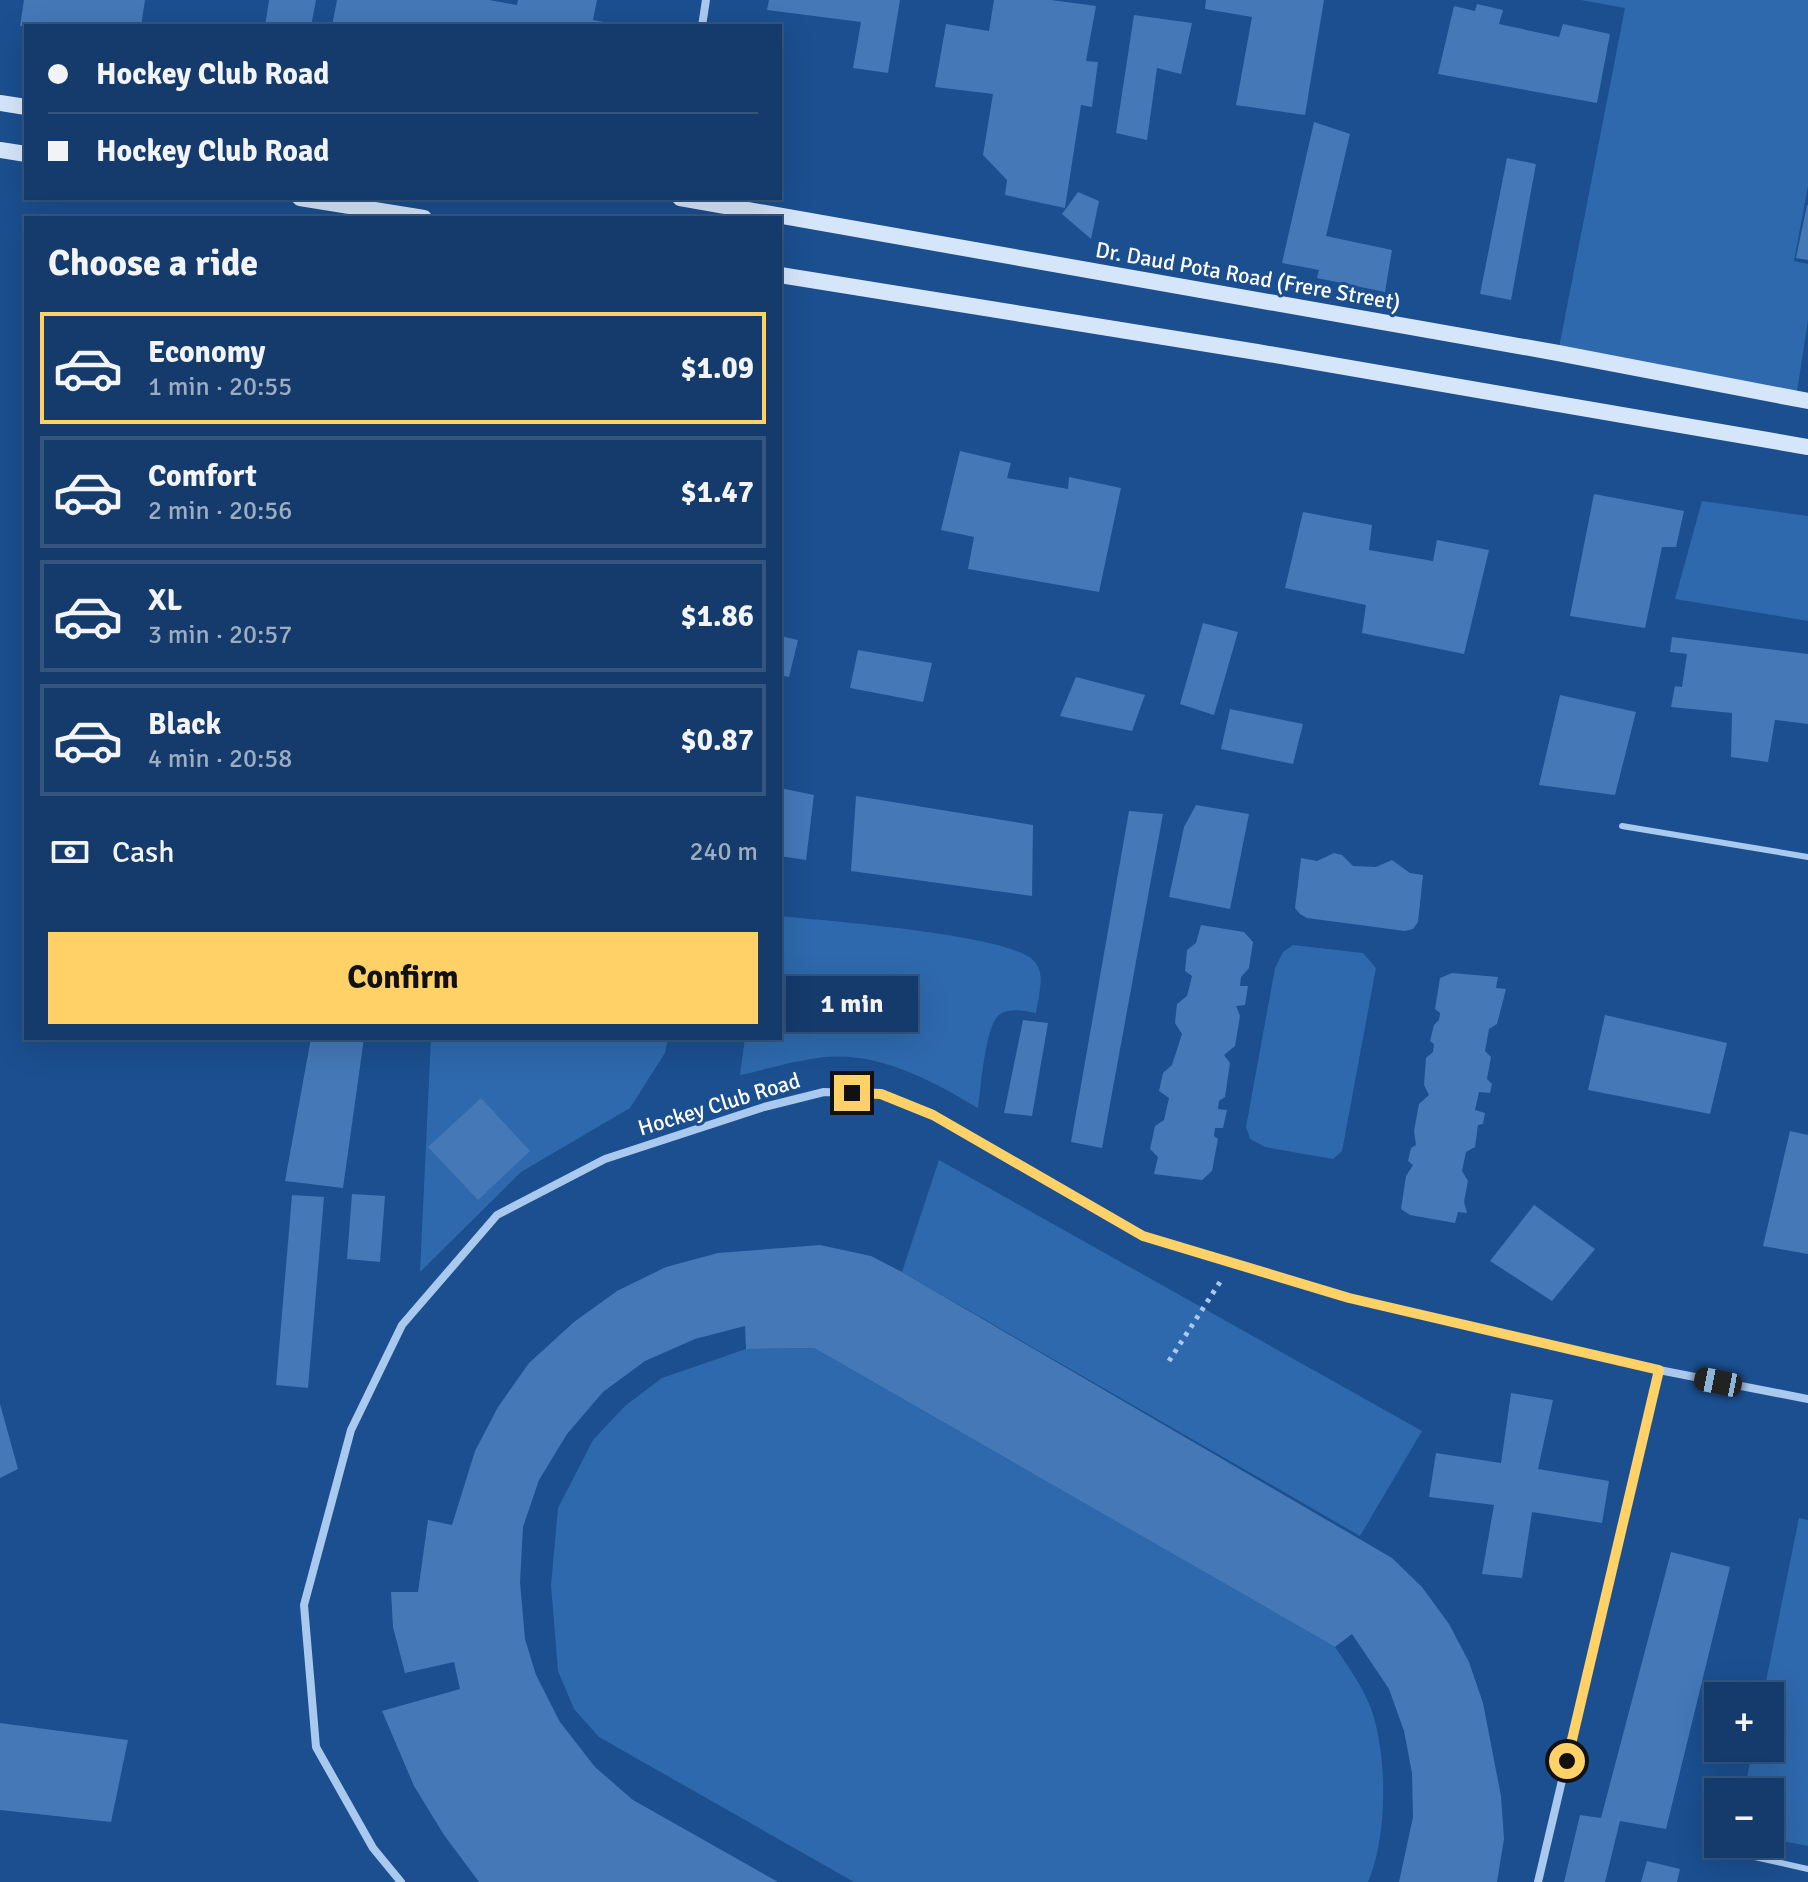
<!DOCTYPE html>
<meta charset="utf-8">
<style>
:root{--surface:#143b6b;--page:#1d4271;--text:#f1f3f6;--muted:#9dadc1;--line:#33557e;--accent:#ffd166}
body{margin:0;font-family:Signika,sans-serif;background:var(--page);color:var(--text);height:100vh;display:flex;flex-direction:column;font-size:30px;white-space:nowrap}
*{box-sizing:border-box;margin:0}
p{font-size:26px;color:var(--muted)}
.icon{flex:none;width:44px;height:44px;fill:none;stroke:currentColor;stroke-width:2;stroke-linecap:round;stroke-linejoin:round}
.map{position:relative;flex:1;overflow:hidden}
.details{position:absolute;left:24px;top:216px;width:758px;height:824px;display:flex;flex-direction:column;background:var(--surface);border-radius:0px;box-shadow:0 8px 32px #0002,0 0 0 2px var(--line)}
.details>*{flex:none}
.top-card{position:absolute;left:24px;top:24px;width:758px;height:176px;border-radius:0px;box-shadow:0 8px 32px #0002,0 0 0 2px var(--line);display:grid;align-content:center;height:176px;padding:0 24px;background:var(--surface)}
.controls{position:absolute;left:1704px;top:1682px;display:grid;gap:16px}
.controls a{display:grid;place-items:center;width:80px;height:80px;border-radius:0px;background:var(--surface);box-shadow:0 8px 32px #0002,0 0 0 2px var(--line);font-size:40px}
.end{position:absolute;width:36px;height:36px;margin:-18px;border:10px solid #ffd166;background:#111;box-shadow:0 0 0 4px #111}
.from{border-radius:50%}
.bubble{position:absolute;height:56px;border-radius:0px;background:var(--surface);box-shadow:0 8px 32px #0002,0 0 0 2px var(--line);font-size:26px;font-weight:700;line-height:56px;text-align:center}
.car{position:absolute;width:24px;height:48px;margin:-24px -12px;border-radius:10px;box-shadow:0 0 6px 2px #0007;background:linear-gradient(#222 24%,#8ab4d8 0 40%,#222 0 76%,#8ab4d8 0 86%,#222 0)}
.top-card b{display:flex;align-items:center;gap:28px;height:76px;font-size:30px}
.top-card b+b{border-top:2px solid var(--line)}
.top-card i{width:20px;height:20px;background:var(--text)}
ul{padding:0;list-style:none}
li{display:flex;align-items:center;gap:24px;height:112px;margin:0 16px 12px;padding:0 8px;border:4px solid var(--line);border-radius:0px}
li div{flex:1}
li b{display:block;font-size:30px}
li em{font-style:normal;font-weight:700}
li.current{border-color:var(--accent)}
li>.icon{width:72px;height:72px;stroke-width:1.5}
h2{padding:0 24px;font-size:36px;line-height:96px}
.pay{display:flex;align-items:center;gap:20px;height:88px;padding:0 24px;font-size:30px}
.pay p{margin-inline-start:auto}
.action{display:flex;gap:16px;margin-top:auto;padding:16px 24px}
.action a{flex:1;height:92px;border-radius:0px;background:var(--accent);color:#111;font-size:32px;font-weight:700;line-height:92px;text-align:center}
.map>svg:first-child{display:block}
.green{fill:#2e69ad}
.building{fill:#4478b7}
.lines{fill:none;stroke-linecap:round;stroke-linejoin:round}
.path{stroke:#a9c9ee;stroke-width:5;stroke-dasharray:4 6;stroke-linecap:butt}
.service{stroke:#a9c9ee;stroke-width:6}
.minor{stroke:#a9c9ee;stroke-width:8}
.secondary{stroke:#d6e6fa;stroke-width:16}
.route{stroke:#ffd166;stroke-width:10}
.labels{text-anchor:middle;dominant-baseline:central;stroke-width:6;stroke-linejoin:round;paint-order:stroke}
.street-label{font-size:22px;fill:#fff;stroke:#1b4f8f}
</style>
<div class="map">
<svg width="1808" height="1882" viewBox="0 0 1808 1882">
<rect width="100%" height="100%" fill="#1b4f8f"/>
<!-- green -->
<g class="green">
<polygon points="1581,0 1808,0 1808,186 1794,261 1808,264 1808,320 1796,398 1558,353 1625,8"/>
<polygon points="1702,501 1808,516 1808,621 1675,599"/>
<path d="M780 916C826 921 1006 934 1033 960 1047 973 1038 996 1036 1013 1024 1011 1009 1007 999 1015 985 1026 981 1088 978 1108 933 1081 880 1052 825 1057 797 1060 768 1069 740 1075L745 1038H780Z"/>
<polygon points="1293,945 1363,953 1376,968 1342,1151 1333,1159 1265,1147 1250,1139 1246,1127 1275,968 1283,952"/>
<polygon points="431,1038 668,1038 665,1053 630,1108 521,1172 420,1272"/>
<polygon points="939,1160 1422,1431 1360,1536 902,1272"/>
<path d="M814 1348 1335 1647C1348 1666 1361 1684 1370 1706 1388 1753 1388 1836 1368 1882H854L599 1737 574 1709 558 1671 551 1585 558 1508 593 1440 625 1406 662 1378 746 1349Z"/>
<polygon points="1799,1518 1808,1520 1808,1846 1782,1841 1770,1834 1770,1792 1744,1792 1753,1748 1770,1748 1770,1696 1763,1696"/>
</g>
<!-- building -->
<g class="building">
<polygon points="24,0 145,0 141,26 26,27 20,26"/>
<polygon points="269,0 316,0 311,26 265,26"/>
<polygon points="337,0 489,0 517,5 518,0 597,0 593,20 624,26 332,26"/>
<polygon points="769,0 900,0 888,73 853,68 861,22 767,10"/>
<polygon points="994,0 1051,0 1096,6 1086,61 1098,62 1092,107 1081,105 1065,208 1005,195 1007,180 983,155 993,94 935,87 946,24 989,31"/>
<polygon points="1206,0 1324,0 1305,115 1236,105 1252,17 1205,9"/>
<polygon points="1477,4 1503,10 1499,24 1559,37 1563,24 1610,34 1597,103 1438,74 1454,6 1475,11"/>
<polygon points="1134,15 1192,23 1181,74 1157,68 1147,140 1116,133"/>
<polygon points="1314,122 1350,134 1326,236 1392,250 1385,292 1317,278 1319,270 1282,263"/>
<polygon points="1507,158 1536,164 1511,300 1480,294"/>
<polygon points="1078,192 1099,201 1091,239 1062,214"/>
<polygon points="1807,205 1808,205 1808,260 1796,258"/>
<polygon points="960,451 1011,463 1007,478 1068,489 1069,477 1121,488 1099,592 968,569 974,537 941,530"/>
<polygon points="1594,494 1684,511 1676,547 1662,547 1645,628 1570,616"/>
<polygon points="1303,512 1372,525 1369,550 1433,561 1437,540 1489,550 1464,654 1362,633 1366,605 1285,588"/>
<polygon points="1203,623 1238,632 1214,715 1180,704"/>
<polygon points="780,636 798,640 789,677 780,675"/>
<polygon points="1672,637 1808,654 1808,724 1775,720 1768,762 1731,757 1732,713 1671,707 1675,686 1682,687 1687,654 1670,652"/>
<polygon points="858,650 932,663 923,702 850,688"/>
<polygon points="1076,677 1145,695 1132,731 1060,716"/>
<polygon points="1560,695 1636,712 1615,795 1539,785"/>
<polygon points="1230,709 1303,724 1293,764 1221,749"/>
<polygon points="780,788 814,795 806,860 780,856"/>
<polygon points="856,796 1033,825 1032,896 851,871"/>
<polygon points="1196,805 1249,814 1230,909 1169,897 1184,827"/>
<polygon points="1129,811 1163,814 1102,1148 1071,1142"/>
<polygon points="1334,853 1342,855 1353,866 1376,867 1392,860 1410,873 1423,875 1418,922 1413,929 1405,931 1307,918 1300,914 1295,908 1301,858 1317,861"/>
<polygon points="1201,925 1244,932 1253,942 1249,968 1241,977 1240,986 1248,986 1245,1005 1236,1006 1240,1016 1235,1046 1224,1055 1230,1063 1225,1097 1219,1101 1218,1109 1227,1110 1223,1128 1215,1128 1214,1136 1218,1139 1212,1171 1202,1180 1154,1174 1158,1157 1150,1149 1155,1126 1164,1120 1169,1098 1159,1091 1163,1073 1172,1065 1182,1034 1175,1023 1177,1004 1187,996 1192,976 1185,971 1187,950 1196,943"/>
<polygon points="1452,973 1498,977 1496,988 1506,989 1497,1024 1489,1029 1485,1051 1491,1057 1487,1079 1492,1084 1490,1093 1479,1092 1475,1110 1485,1113 1483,1124 1478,1125 1475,1147 1466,1152 1462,1171 1468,1181 1464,1202 1467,1213 1458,1212 1455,1223 1410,1215 1401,1209 1406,1176 1413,1165 1408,1161 1411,1148 1416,1145 1414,1131 1419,1104 1429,1095 1424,1085 1426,1058 1433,1052 1434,1044 1430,1041 1434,1025 1439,1020 1440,1013 1435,1009 1440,978"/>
<polygon points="1605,1015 1727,1043 1710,1114 1588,1090"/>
<polygon points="1023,1020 1048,1023 1032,1116 1004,1113"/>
<polygon points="311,1038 364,1038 343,1188 285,1181"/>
<polygon points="481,1098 530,1151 478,1200 428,1147"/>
<polygon points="1790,1131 1808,1135 1808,1254 1763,1246"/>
<polygon points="352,1194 385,1196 380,1262 347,1259"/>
<polygon points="292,1195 324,1197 308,1388 276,1385"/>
<polygon points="1534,1205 1595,1249 1552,1301 1490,1261"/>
<polygon points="820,1245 871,1256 902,1272 1392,1558 1422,1587 1449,1624 1469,1662 1483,1703 1501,1796 1504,1839 1497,1882 1399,1882 1413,1817 1412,1773 1404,1731 1389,1689 1352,1634 1335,1647 814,1348 746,1349 745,1326 695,1339 645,1361 603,1392 567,1434 539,1480 523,1527 520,1582 525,1639 536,1675 560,1722 595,1767 633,1800 778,1882 479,1882 444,1835 414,1786 382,1711 460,1689 454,1662 405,1673 393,1627 391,1592 418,1592 428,1520 452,1525 475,1451 498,1407 529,1363 574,1322 617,1291 666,1267 718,1253"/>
<polygon points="1511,1393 1553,1400 1538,1469 1609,1481 1602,1523 1532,1512 1522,1578 1482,1574 1494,1505 1429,1497 1436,1453 1501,1463"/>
<polygon points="0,1404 18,1469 0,1478"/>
<polygon points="1671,1552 1730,1567 1666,1829 1620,1821 1605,1882 1564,1882 1580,1815 1601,1818"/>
<polygon points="0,1723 128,1740 111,1822 0,1810"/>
<polygon points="1647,1861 1680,1869 1677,1882 1641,1882"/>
</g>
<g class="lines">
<!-- path -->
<polyline class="path" points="1169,1361 1220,1282"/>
<!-- service -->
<g class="service">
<polyline points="1622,826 1808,857"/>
<polyline points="1719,1849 1808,1869"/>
</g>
<!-- minor -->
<g class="minor">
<polyline points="702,26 706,0"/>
<polyline points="401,1882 373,1848 316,1747 304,1605 351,1430 402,1325 497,1215 605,1159 764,1107 824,1092 881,1094 933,1115 1143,1236 1349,1298 1659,1370 1808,1399"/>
<polyline points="1538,1882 1659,1370"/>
</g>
<!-- secondary -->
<g class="secondary">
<polyline points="0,103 26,107"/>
<polyline points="0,150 26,154"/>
<polyline points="300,198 424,218"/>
<polyline points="680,198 1558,353 1808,401"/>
<polyline points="780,275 1257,352 1808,447"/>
</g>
</g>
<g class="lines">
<!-- route -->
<polyline class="route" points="852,1093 881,1094 933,1115 1143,1236 1349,1298 1659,1370 1567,1761"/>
</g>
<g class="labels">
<!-- street labels -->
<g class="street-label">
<text transform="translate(1248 276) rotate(10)">Dr. Daud Pota Road (Frere Street)</text>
<text transform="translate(719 1104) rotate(-17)">Hockey Club Road</text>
</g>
</g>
</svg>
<div class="controls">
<a>+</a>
<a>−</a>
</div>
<i class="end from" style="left:1567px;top:1761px"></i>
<i class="end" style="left:852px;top:1093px"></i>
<div class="bubble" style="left:786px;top:976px;width:132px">1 min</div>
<i class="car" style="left:1718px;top:1382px;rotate:281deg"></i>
<div class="top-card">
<b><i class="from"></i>Hockey Club Road</b>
<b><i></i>Hockey Club Road</b>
</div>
<section class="details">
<h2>Choose a ride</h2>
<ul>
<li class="current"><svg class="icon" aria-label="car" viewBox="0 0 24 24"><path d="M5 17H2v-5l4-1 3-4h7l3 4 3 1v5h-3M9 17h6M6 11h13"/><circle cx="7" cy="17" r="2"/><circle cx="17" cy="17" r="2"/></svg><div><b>Economy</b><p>1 min · 20:55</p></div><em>$1.09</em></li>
<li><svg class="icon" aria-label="car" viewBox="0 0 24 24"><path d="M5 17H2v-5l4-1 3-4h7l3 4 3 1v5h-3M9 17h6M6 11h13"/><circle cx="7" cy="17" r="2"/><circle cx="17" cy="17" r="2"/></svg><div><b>Comfort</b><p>2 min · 20:56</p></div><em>$1.47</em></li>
<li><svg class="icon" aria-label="car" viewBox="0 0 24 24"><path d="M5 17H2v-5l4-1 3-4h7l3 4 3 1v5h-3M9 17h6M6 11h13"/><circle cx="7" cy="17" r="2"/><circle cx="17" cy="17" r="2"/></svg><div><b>XL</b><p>3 min · 20:57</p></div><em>$1.86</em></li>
<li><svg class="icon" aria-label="car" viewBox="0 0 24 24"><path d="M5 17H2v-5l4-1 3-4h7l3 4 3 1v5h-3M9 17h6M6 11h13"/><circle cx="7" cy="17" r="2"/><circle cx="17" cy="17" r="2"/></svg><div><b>Black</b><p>4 min · 20:58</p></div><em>$0.87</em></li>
</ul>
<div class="pay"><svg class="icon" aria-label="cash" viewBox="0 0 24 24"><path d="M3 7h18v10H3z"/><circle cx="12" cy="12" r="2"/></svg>Cash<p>240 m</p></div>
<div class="action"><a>Confirm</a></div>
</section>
</div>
